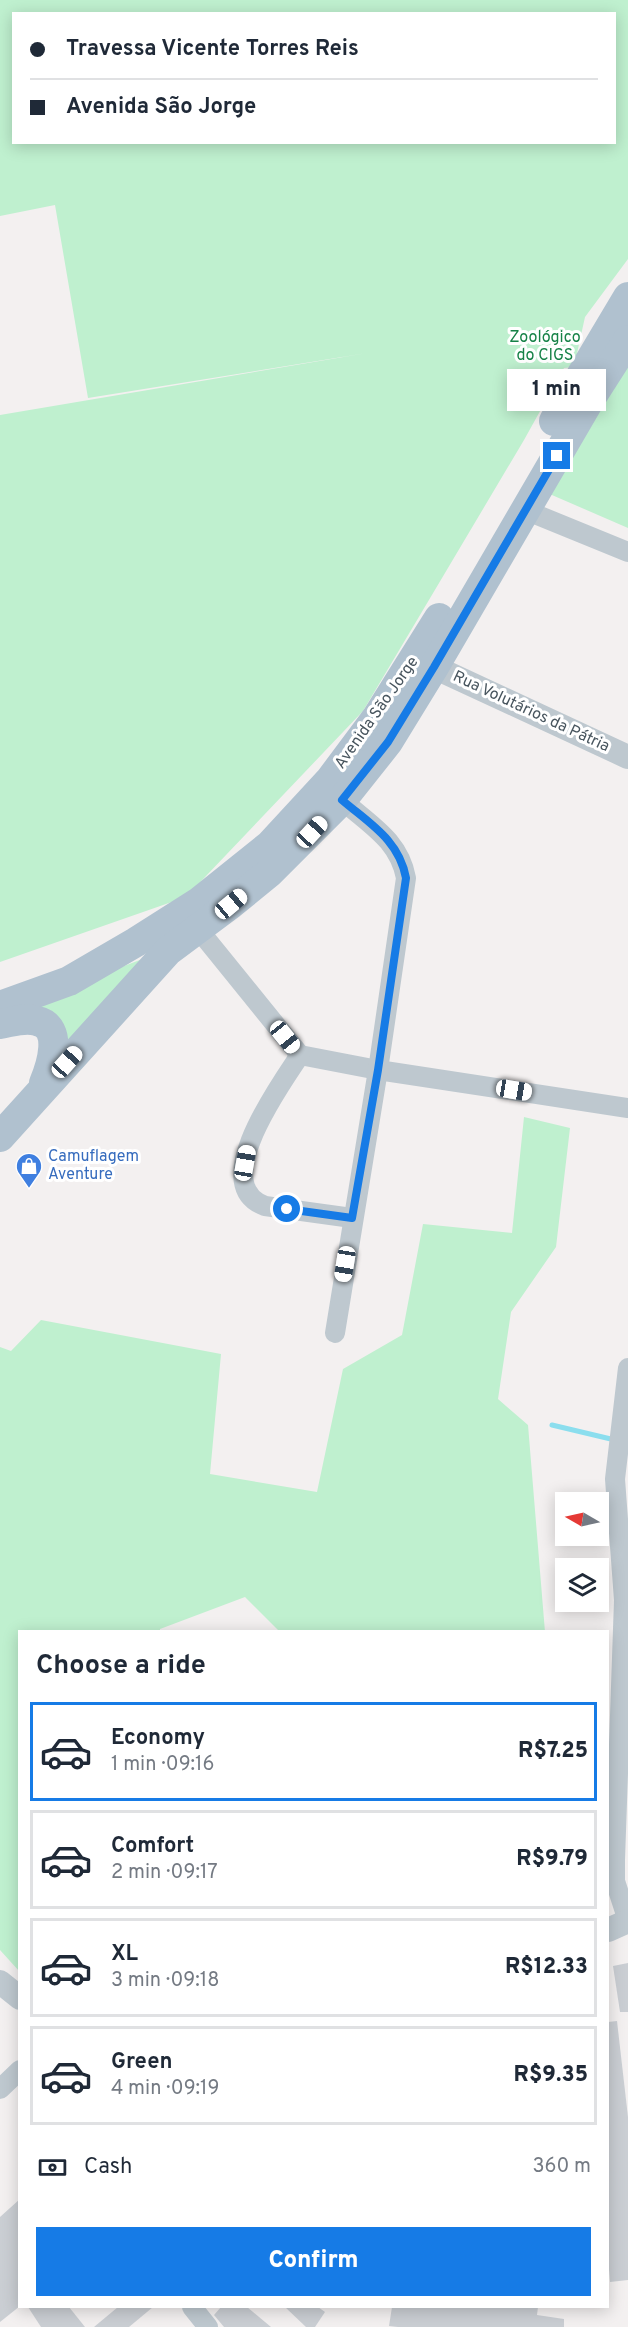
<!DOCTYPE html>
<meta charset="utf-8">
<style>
:root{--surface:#fff;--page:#f2f2f3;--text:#1f2937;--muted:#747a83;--line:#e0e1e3;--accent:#167be6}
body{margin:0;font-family:Overpass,sans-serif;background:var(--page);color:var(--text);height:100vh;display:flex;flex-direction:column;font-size:22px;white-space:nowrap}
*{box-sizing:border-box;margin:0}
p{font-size:20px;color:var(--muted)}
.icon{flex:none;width:33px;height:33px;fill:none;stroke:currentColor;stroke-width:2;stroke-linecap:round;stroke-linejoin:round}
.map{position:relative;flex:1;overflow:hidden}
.side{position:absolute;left:18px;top:1630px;width:591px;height:678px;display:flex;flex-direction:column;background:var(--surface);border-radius:0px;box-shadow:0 3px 15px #0003}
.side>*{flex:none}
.top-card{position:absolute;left:12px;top:12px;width:604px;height:132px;border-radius:0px;box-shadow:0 3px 15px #0003;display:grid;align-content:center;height:132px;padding:0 18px;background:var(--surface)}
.needle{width:39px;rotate:279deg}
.controls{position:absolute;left:555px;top:1492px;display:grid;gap:12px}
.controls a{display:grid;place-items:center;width:54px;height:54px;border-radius:0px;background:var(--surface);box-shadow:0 3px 15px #0003;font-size:30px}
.end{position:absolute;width:27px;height:27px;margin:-14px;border:8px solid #167be6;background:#fff;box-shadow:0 0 0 3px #fff}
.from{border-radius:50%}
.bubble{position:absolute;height:42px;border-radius:0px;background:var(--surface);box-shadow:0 3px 15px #0003;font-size:20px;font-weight:800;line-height:42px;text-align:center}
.car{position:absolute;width:18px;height:36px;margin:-18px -9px;border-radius:8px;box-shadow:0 0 4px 2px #0007;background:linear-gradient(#fff 24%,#345 0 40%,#fff 0 76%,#345 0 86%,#fff 0)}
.top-card b{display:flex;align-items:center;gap:21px;height:57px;font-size:22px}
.top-card b+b{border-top:2px solid var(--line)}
.top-card i{width:15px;height:15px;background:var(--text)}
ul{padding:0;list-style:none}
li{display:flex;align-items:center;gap:18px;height:99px;margin:0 12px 9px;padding:0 6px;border:3px solid var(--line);border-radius:0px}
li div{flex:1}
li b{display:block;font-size:22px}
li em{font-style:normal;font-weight:800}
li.on{border-color:var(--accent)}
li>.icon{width:54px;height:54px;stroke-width:1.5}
h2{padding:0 18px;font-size:27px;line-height:72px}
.pay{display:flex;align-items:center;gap:15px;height:66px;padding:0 18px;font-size:22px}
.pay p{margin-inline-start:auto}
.action{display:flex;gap:12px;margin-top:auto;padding:12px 18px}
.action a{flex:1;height:69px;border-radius:0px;background:var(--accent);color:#fff;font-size:24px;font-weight:800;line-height:69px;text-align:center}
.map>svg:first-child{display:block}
.green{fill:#bff0cf;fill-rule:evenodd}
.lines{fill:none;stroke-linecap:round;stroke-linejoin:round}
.stream{stroke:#8bdeee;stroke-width:5}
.building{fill:#caced3}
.minor{stroke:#bec8cf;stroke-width:20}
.tertiary{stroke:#bec8cf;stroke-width:24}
.primary{stroke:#b0c1cf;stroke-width:30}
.route{stroke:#167be6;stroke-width:8}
.labels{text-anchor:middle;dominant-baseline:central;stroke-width:6;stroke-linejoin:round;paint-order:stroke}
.park-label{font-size:16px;fill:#168247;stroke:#fff}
.street-label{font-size:16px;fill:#48555e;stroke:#fff}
.shop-label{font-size:16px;fill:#366cbe;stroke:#fff;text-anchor:start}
</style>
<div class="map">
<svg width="628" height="2327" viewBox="0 0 628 2327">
<rect width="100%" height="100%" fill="#f3f0f0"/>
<!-- green -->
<g class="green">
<path d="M0 0H628V259L585 317 574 367 564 368 524 440 363 711 186 897 0 962V415L367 353 88 398 55 205 0 216ZM14 14H615V142H14Z"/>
<polygon points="628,364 628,528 545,492"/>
<polygon points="153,955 59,1058 61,1044 0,1013"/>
<polygon points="524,1117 570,1128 556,1247 511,1312 498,1399 528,1425 545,1632 280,1632 245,1597 160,1629 160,1632 20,1632 19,1971 0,1950 0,1347 11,1351 41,1320 221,1354 210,1474 317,1492 343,1369 402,1335 423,1224 512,1233"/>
</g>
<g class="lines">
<!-- stream -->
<polyline class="stream" points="552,1425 615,1440"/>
</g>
<!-- building -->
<g class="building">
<polygon points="628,1963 628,2012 620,2012 613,1966"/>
<polygon points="617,2021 628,2117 628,2280 610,2282 608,2256 608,2022"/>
<polygon points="20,2199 20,2306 0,2322 0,2217"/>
<polygon points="28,2307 69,2307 85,2327 41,2327"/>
<polygon points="118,2307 153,2307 129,2327 94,2327"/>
<polygon points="221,2307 247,2307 271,2327 224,2327 214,2315"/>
<polygon points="285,2307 318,2307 325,2312 315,2327 306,2327"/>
<polygon points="392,2307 538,2307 537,2315 564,2319 564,2327 398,2327 389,2326"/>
</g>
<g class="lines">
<!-- minor -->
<g class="minor">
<polyline points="525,510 628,552"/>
<polyline points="198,929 300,1055 378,1070 628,1108"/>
<path d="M300 1055C281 1084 207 1185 265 1206L352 1218"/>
<path d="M335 1333 378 1070 406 878C399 840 370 825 342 800"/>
<polyline points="628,1921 615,1881 615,1860 624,1600 615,1479 628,1368"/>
<polyline points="0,2089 20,2070"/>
<polyline points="192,2307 208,2327"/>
</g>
<!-- tertiary -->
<g class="tertiary">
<polyline points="434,667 628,757"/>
<polyline points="608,1930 628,1921"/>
<polyline points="0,1982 20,1998"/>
</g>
<!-- primary -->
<g class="primary">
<polyline points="554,421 628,297"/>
<polyline points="0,1006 69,981 136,942 199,902 270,845 330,780 377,717 439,618"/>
<path d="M0 1024C12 1022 25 1017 37 1021 64 1027 51 1066 44 1083"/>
<polyline points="0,1137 168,951 231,904 269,873 342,800 388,742 434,667 589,401 628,340"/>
</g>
</g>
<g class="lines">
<!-- route -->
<path class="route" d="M287 1209 352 1218 378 1070 406 878C399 840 370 824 342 800L388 742 434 667 557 456"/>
</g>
<!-- icons -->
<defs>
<g id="shop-pin" transform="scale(1.35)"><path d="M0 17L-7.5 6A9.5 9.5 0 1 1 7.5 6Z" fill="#3f7fe0" stroke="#fff"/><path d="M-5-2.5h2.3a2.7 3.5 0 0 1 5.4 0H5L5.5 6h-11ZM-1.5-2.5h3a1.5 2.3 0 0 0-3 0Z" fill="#fff"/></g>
</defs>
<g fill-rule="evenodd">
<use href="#shop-pin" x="29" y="1166"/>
</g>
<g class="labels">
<!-- park labels -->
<g class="park-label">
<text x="545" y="338">Zoológico<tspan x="545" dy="18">do CIGS</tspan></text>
</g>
<!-- street labels -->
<g class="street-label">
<text transform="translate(531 712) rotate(25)">Rua Volutários da Pátria</text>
<text transform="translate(377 713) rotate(-55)">Avenida São Jorge</text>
</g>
<!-- shop labels -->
<g class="shop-label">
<text x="48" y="1157">Camuflagem<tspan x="48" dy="18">Aventure</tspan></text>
</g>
</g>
</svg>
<div class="controls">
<a><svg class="needle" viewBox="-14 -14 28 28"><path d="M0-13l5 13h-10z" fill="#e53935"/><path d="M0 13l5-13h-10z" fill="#747a83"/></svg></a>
<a><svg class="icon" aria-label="layers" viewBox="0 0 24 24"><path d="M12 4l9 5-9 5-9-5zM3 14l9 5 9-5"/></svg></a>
</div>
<i class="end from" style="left:287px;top:1209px"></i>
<i class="end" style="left:557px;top:456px"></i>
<div class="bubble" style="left:507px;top:369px;width:99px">1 min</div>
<i class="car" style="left:312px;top:832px;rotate:43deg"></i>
<i class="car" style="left:231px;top:904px;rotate:50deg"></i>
<i class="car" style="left:285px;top:1037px;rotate:141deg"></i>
<i class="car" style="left:67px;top:1062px;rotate:42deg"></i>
<i class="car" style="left:514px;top:1090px;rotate:99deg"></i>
<i class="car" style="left:245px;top:1163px;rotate:10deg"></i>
<i class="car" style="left:345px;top:1264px;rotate:189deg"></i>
<div class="top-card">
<b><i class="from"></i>Travessa Vicente Torres Reis</b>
<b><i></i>Avenida São Jorge</b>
</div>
<section class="side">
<h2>Choose a ride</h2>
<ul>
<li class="on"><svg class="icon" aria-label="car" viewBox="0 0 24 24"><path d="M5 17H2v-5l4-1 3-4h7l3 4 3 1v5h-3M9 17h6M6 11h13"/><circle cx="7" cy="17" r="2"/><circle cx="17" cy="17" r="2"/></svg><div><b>Economy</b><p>1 min · 09:16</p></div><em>R$7.25</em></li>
<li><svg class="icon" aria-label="car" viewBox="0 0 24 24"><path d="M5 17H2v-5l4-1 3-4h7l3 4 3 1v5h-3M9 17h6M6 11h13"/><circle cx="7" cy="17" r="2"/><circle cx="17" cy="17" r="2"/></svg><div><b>Comfort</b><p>2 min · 09:17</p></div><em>R$9.79</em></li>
<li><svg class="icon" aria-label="car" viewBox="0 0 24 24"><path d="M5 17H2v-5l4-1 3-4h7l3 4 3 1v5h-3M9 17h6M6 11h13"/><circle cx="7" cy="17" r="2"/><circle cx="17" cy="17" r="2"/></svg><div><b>XL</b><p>3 min · 09:18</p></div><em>R$12.33</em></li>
<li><svg class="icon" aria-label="car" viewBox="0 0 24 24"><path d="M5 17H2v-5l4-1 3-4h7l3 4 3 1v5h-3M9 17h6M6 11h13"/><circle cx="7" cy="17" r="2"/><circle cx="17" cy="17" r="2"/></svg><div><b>Green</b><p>4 min · 09:19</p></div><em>R$9.35</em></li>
</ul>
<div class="pay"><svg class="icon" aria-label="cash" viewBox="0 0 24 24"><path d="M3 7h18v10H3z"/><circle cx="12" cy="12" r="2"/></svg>Cash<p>360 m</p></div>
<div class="action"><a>Confirm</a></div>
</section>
</div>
